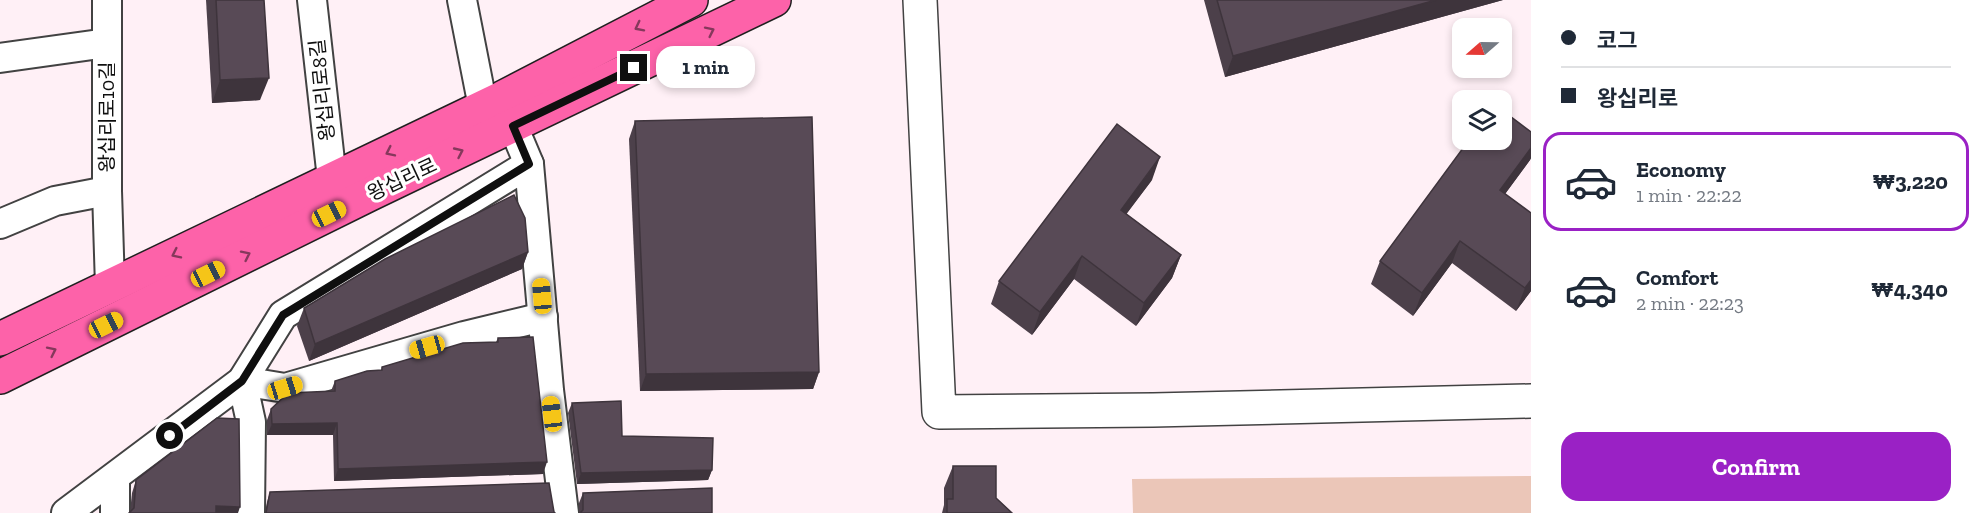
<!DOCTYPE html>
<meta charset="utf-8">
<style>
:root{--surface:#fff;--page:#f2f2f3;--text:#1f2937;--muted:#747a83;--line:#e0e1e3;--accent:#9a21c5}
body{margin:0;font-family:"Zilla Slab","Noto Sans KR",serif;background:var(--page);color:var(--text);height:100vh;display:flex;flex-direction:column;font-size:22px;white-space:nowrap}
*{box-sizing:border-box;margin:0}
p{font-size:20px;color:var(--muted)}
.icon{flex:none;width:33px;height:33px;fill:none;stroke:currentColor;stroke-width:2;stroke-linecap:round;stroke-linejoin:round}
.map{position:relative;flex:1;overflow:hidden}
.sheet{display:flex;flex-direction:column;background:var(--surface);width:450px}
.sheet>*{flex:none}
.top-card{display:grid;align-content:center;height:132px;padding:0 30px;background:var(--surface)}
.needle{width:39px;rotate:250deg}
.tools{position:absolute;left:1452px;top:18px;display:grid;gap:12px}
.tools a{display:grid;place-items:center;width:60px;height:60px;border-radius:12px;background:var(--surface);box-shadow:0 3px 9px #0003;font-size:30px}
.end{position:absolute;width:27px;height:27px;margin:-14px;border:8px solid #0f0f0f;background:#fff;box-shadow:0 0 0 3px #fff}
.from{border-radius:50%}
.bubble{position:absolute;height:42px;border-radius:18px;background:var(--surface);box-shadow:0 3px 9px #0003;font-size:20px;font-weight:700;line-height:42px;text-align:center}
.car{position:absolute;width:18px;height:36px;margin:-18px -9px;border-radius:8px;box-shadow:0 0 4px 2px #0007;background:linear-gradient(#f5c518 24%,#345 0 40%,#f5c518 0 76%,#345 0 86%,#f5c518 0)}
.top-card b{display:flex;align-items:center;gap:21px;height:57px;font-size:22px}
.top-card b+b{border-top:2px solid var(--line)}
.top-card i{width:15px;height:15px;background:var(--text)}
ul{padding:0;list-style:none}
li{display:flex;align-items:center;gap:18px;height:99px;margin:0 12px 9px;padding:0 18px;border:3px solid transparent;border-radius:18px}
li div{flex:1}
li b{display:block;font-size:22px}
li em{font-style:normal;font-weight:700}
li.selected{border-color:var(--accent)}
li>.icon{width:54px;height:54px;stroke-width:1.5}
.cta{display:flex;gap:12px;margin-top:auto;padding:12px 30px}
.cta a{flex:1;height:69px;border-radius:18px;background:var(--accent);color:#fff;font-size:24px;font-weight:700;line-height:69px;text-align:center}
main{display:flex;flex:1;min-height:0}
.map>svg:first-child{display:block}
.green{fill:#ebc6b8}
.lines{fill:none;stroke-linecap:round;stroke-linejoin:round}
.minor-casing{stroke:#424242;stroke-width:32}
.tertiary-casing{stroke:#424242;stroke-width:36}
.primary-casing{stroke:#202020;stroke-width:36}
.minor{stroke:#fff;stroke-width:28}
.tertiary{stroke:#fff;stroke-width:33}
.primary{stroke:#fd62a9;stroke-width:33}
.wall{fill:#4c404a}
.shaded-wall{fill:#3e343c}
.building{fill:#584a56;stroke:#3e343c;stroke-width:1.5}
.oneway{stroke:#86385c}
.route{stroke:#0f0f0f;stroke-width:8}
.labels{text-anchor:middle;dominant-baseline:central;stroke-width:6;stroke-linejoin:round;paint-order:stroke}
.street-label{font-size:20px;fill:#0f0f0f;stroke:#fff}
</style>
<main>
<div class="map">
<svg width="1531" height="513" viewBox="0 0 1531 513">
<rect width="100%" height="100%" fill="#fff0f6"/>
<!-- green -->
<polygon class="green" points="1531,476 1531,513 1133,513 1132,479"/>
<g class="lines">
<!-- minor casing -->
<g class="minor-casing">
<g id="minor">
<polyline points="107,0 107,191 110,286"/>
<polyline points="312,0 332,179"/>
<polyline points="462,0 483,107"/>
<polyline points="0,58 107,43"/>
<polyline points="513,126 529,164 549,390 564,513"/>
<polyline points="0,224 55,201 107,191"/>
<polyline points="66,513 242,381 283,315 529,164"/>
<polyline points="115,513 115,478"/>
<polyline points="250,513 251,422 242,381 285,388 464,336 543,317"/>
</g>
</g>
<!-- tertiary casing -->
<g class="tertiary-casing">
<polyline id="tertiary" points="920,0 939,412 1153,410 1531,401"/>
</g>
<!-- primary casing -->
<g class="primary-casing">
<g id="primary">
<polyline points="0,339 502,98 691,0"/>
<polyline points="0,377 370,194 774,0"/>
</g>
</g>
<!-- minor -->
<use href="#minor" class="minor"/>
<!-- tertiary -->
<use href="#tertiary" class="tertiary"/>
<!-- primary -->
<use href="#primary" class="primary"/>
</g>
<!-- wall -->
<g class="wall">
<polygon points="206,0 264,0 260,100 212,103"/>
<polygon points="1204,0 1503,0 1225,77"/>
<polygon points="635,121 819,372 813,389 640,391 629,139"/>
<polygon points="1531,132 1531,158 1530,160 1505,194 1531,213 1531,291 1516,311 1452,263 1413,316 1371,284 1380,261"/>
<polygon points="1152,180 1126,214 1181,255 1172,278 1136,326 1074,279 1032,335 991,304 999,281"/>
<polygon points="528,252 522,269 309,361 297,326 304,308"/>
<polygon points="498,338 543,474 334,481 333,435 267,435 267,420 271,409 331,391 335,381 381,371 382,367 496,342"/>
<polygon points="572,403 622,436 712,470 708,480 577,484 568,413"/>
<polygon points="953,466 996,498 1012,513 942,513 944,505 944,488"/>
<polygon points="136,480 238,513 130,512 132,493"/>
<polygon points="270,492 554,512 555,513 265,513 267,502"/>
<polygon points="583,493 712,513 579,513 579,503"/>
</g>
<!-- shaded-wall -->
<g class="shaded-wall">
<polygon points="1436,0 1503,0 1225,77 1233,56"/>
<polygon points="269,78 260,100 212,103 220,80"/>
<polygon points="1531,148 1531,158 1530,160 1491,213 1500,190"/>
<polygon points="1160,157 1152,180 1113,232 1121,210"/>
<polygon points="1460,241 1452,263 1413,316 1422,293"/>
<polygon points="528,252 522,269 309,361 315,344"/>
<polygon points="1181,255 1172,278 1136,326 1144,303"/>
<polygon points="1082,256 1074,279 1032,335 1040,312"/>
<polygon points="1531,280 1531,291 1516,311 1525,288"/>
<polygon points="819,372 813,389 640,391 646,374"/>
<polygon points="337,423 333,435 267,435 272,424"/>
<polygon points="547,462 543,474 334,481 338,469"/>
<polygon points="712,470 708,480 577,484 581,473"/>
<polygon points="216,506 240,507 238,513 214,513"/>
</g>
<!-- building -->
<g class="building">
<polygon points="216,0 264,0 269,78 220,80"/>
<polygon points="1217,0 1436,0 1233,56"/>
<polygon points="1502,110 1531,132 1531,148 1500,190 1531,213 1531,280 1525,288 1460,241 1422,293 1380,261 1469,140 1502,140"/>
<polygon points="812,117 819,372 646,374 635,121"/>
<polygon points="1117,124 1160,157 1121,210 1181,255 1144,303 1082,256 1040,312 999,281"/>
<polygon points="514,195 525,218 528,252 315,344 304,308 385,259"/>
<polygon points="533,337 547,462 338,469 337,423 272,424 271,409 288,393 335,391 335,381 367,371 382,370 382,367 463,343 498,342 498,338"/>
<polygon points="621,401 622,436 713,438 712,470 581,473 572,403"/>
<polygon points="217,418 239,419 240,507 216,506 216,513 129,513 134,508 136,480"/>
<polygon points="953,466 996,466 996,498 1012,513 947,513 947,499 953,499"/>
<polygon points="549,483 554,512 555,513 266,513 270,492"/>
<polygon points="712,488 712,513 580,513 583,510 583,493"/>
</g>
<!-- one-way arrows -->
<defs><path id="oneway-chevron" d="M-2-3.5L2.5 0L-2 3.5" fill="none" stroke-width="1.6" stroke-linecap="round" stroke-linejoin="round" transform="scale(1.5)"/></defs>
<g class="oneway">
<use href="#oneway-chevron" transform="translate(639 27) rotate(153)"/>
<use href="#oneway-chevron" transform="translate(710 31) rotate(-26)"/>
<use href="#oneway-chevron" transform="translate(390 152) rotate(154)"/>
<use href="#oneway-chevron" transform="translate(459 152) rotate(-25)"/>
<use href="#oneway-chevron" transform="translate(176 254) rotate(154)"/>
<use href="#oneway-chevron" transform="translate(246 255) rotate(-26)"/>
<use href="#oneway-chevron" transform="translate(52 351) rotate(-26)"/>
</g>
<g class="lines">
<!-- route -->
<polyline class="route" points="170,436 242,381 283,315 529,164 513,126 634,68"/>
</g>
<g class="labels">
<!-- street labels -->
<g class="street-label">
<text transform="translate(322 90) rotate(-96)">왕십리로8길</text>
<text transform="translate(107 117) rotate(-90)">왕십리로10길</text>
<text transform="translate(402 179) rotate(-25)">왕십리로</text>
</g>
</g>
</svg>
<div class="tools">
<a><svg class="needle" viewBox="-14 -14 28 28"><path d="M0-13l5 13h-10z" fill="#e53935"/><path d="M0 13l5-13h-10z" fill="#747a83"/></svg></a>
<a><svg class="icon" aria-label="layers" viewBox="0 0 24 24"><path d="M12 4l9 5-9 5-9-5zM3 14l9 5 9-5"/></svg></a>
</div>
<i class="end from" style="left:170px;top:436px"></i>
<i class="end" style="left:634px;top:68px"></i>
<div class="bubble" style="left:656px;top:46px;width:99px">1 min</div>
<i class="car" style="left:329px;top:214px;rotate:64deg"></i>
<i class="car" style="left:208px;top:274px;rotate:64deg"></i>
<i class="car" style="left:542px;top:296px;rotate:355deg"></i>
<i class="car" style="left:106px;top:325px;rotate:64deg"></i>
<i class="car" style="left:427px;top:347px;rotate:254deg"></i>
<i class="car" style="left:285px;top:388px;rotate:73deg"></i>
<i class="car" style="left:552px;top:414px;rotate:353deg"></i>
</div>
<section class="sheet">
<div class="top-card">
<b><i class="from"></i>코그</b>
<b><i></i>왕십리로</b>
</div>
<ul>
<li class="selected"><svg class="icon" aria-label="car" viewBox="0 0 24 24"><path d="M5 17H2v-5l4-1 3-4h7l3 4 3 1v5h-3M9 17h6M6 11h13"/><circle cx="7" cy="17" r="2"/><circle cx="17" cy="17" r="2"/></svg><div><b>Economy</b><p>1 min · 22:22</p></div><em>₩3,220</em></li>
<li><svg class="icon" aria-label="car" viewBox="0 0 24 24"><path d="M5 17H2v-5l4-1 3-4h7l3 4 3 1v5h-3M9 17h6M6 11h13"/><circle cx="7" cy="17" r="2"/><circle cx="17" cy="17" r="2"/></svg><div><b>Comfort</b><p>2 min · 22:23</p></div><em>₩4,340</em></li>
</ul>
<div class="cta"><a>Confirm</a></div>
</section>
</main>
